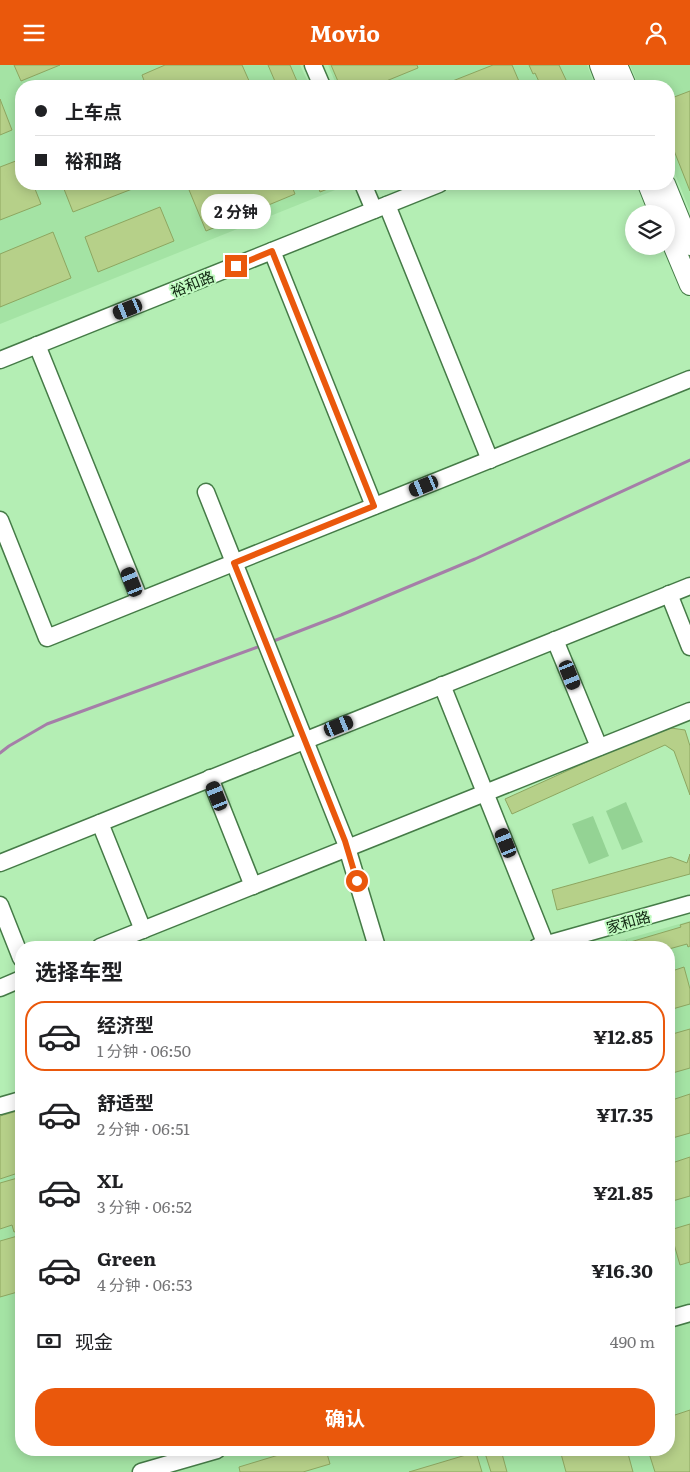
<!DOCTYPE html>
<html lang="zh">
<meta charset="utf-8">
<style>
:root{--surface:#fff;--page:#f2f2f2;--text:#202124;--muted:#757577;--line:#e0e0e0;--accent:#ea580c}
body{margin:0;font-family:Literata,"Noto Sans SC",serif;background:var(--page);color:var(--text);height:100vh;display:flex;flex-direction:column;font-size:19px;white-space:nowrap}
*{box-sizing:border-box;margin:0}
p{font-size:16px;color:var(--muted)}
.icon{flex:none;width:28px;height:28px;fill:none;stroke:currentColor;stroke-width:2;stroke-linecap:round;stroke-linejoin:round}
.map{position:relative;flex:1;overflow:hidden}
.side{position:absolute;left:15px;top:876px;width:660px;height:515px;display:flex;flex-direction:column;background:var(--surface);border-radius:20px;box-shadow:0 2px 12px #0003}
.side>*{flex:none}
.top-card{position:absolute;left:15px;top:15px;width:660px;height:110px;border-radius:20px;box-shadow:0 2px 12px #0003;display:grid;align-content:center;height:110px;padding:0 20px;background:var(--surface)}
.controls{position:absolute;left:625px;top:140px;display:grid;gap:10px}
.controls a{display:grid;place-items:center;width:50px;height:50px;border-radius:50%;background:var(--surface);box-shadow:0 2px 12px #0003;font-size:25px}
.end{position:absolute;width:22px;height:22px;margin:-11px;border:6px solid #ea580c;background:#fff;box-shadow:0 0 0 2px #fff}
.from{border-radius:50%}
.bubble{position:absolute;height:35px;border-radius:18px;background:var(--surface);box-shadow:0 2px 12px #0003;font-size:16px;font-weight:700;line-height:35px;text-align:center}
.car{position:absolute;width:15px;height:30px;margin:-15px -8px;border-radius:6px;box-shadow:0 0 4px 1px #0007;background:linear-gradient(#222 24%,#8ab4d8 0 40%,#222 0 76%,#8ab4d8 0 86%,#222 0)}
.top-card b{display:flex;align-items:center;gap:18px;height:48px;font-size:19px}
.top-card b+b{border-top:1px solid var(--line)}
.top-card i{width:12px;height:12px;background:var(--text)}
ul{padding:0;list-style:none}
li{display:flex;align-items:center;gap:15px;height:70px;margin:0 10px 8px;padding:0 10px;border:2px solid transparent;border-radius:20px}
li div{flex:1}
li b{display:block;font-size:19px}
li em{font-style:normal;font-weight:700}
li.selected{border-color:var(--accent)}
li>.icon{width:45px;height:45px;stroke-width:1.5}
h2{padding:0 20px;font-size:22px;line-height:60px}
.pay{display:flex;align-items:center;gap:12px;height:55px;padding:0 20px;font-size:19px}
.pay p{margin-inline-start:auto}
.action{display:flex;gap:10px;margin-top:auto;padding:10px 20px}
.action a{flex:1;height:58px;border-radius:20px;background:var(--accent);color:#fff;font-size:20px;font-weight:700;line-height:58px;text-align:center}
header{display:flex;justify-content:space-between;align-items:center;height:65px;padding:0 20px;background:var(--accent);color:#fff;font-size:22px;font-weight:700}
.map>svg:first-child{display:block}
.built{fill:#a4e3a4}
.green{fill:#94d394}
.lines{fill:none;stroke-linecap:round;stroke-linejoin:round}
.stream{stroke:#a57ea8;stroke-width:3}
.building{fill:#b6d089;stroke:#8da660}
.minor-casing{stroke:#457b47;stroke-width:19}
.major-casing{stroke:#457b47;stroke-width:22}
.minor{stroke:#fff;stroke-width:16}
.major{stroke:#fff;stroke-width:20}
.route{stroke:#ea580c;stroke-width:6}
.labels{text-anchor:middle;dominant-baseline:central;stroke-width:4;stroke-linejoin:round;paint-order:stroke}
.street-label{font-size:15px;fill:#112712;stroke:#c1fbc1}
</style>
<header><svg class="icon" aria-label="menu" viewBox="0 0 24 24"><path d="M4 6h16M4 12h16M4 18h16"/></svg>Movio<svg class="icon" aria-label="person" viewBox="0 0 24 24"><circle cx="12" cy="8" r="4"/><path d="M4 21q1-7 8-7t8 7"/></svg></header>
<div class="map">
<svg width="690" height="1407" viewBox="0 0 690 1407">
<rect width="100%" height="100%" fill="#b4eeb4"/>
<!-- built -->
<g class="built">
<polygon points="0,0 300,0 310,21 21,21 21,119 350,119 0,259"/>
<polygon points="328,0 587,0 595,21 337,21"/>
<polygon points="630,0 690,0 690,146 669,94 669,21 639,21"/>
<polygon points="690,856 690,1407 0,1407 0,1055 21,1049 21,1385 669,1385 669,882 598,882"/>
</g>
<!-- green -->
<g class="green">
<polygon points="626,737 643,777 622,785 606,746"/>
<polygon points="593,751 609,791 589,799 572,759"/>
</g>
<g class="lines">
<!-- stream -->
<g class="stream">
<polyline points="271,577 341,550 475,494 690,395"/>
<polyline points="0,688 9,681 47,659 263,580"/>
</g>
</g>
<!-- building -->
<g class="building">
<polygon points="14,0 60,0 21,16"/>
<polygon points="165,0 242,0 250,18 243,21 146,21 142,10"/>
<polygon points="268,0 290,0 299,21 277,21"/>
<polygon points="331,0 417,0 418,3 374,21 340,21"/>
<polygon points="493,0 512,0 521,21 451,21 450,17"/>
<polygon points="529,0 559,0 567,17 565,19 568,18 570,21 541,21 535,8 533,9"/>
<polygon points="690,26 690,126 669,73 669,34"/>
<polygon points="0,34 12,65 0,70"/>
<polygon points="21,94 21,119 33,119 41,139 0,155 0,102"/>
<polygon points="62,119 145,119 73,147"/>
<polygon points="191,119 291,119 295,129 206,166 187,120"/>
<polygon points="317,119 334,119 335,121 320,127"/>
<polygon points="160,142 174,176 98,207 85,172"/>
<polygon points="53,167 71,213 0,242 0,189"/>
<polygon points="664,662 685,665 690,681 690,730 674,686 665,680 512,749 505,734"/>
<polygon points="690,789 690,809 557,845 552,825 671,792 687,798"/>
<polygon points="690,857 690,881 688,882 687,879 669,884 669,882 611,882 627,876 627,878 681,862 680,860"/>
<polygon points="684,902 690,924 690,939 669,945 669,907"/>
<polygon points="690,964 690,1003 669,1009 669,970"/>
<polygon points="690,1029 690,1068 669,1074 669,1036"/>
<polygon points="21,1045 21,1107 0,1114 0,1051"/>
<polygon points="690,1092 690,1131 669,1137 669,1099"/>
<polygon points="21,1112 21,1165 14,1167 12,1160 0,1164 0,1118"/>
<polygon points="690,1159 690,1197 680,1200 670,1165"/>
<polygon points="21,1170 21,1226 0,1232 0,1176"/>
<polygon points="690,1345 690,1407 655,1407 648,1385 669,1385 669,1352"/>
<polygon points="295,1385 326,1385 330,1399 303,1407 240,1407 239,1402"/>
<polygon points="484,1385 501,1385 507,1407 491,1407"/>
<polygon points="560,1385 627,1385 633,1407 566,1407"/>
<polygon points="476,1387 482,1407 409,1407"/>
</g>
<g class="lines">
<!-- minor casing -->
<g class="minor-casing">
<g id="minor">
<polyline points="313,0 322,21"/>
<polyline points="363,119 374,145"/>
<polyline points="387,140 490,395"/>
<polyline points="272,186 374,441"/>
<polyline points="37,280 140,535"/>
<polyline points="0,295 439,119"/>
<polyline points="206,427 345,776 377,882"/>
<polyline points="0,455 47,573 690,314"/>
<polyline points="669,529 690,582"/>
<polyline points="555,575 599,682"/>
<polyline points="442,620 546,880"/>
<polyline points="210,713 253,821"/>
<polyline points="100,758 143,865"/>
<polyline points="0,798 690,521"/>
<polyline points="0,840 21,893"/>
<polyline points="100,882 690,646"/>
<polyline points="537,882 690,839"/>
<polyline points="0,923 21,914"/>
<polyline points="0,1041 21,1035"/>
<polyline points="669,1254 690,1248"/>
<polyline points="141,1407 217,1385"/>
</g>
</g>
<!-- major casing -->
<g class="major-casing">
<g id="major">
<polyline points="600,0 608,21"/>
<polyline points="617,0 626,21"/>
<polyline points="648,119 660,149"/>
<polyline points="665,119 690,180"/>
<polyline points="666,163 690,220"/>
</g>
</g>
<!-- minor -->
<use href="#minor" class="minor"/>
<!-- major -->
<use href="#major" class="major"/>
</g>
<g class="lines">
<!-- route -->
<polyline class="route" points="236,201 272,186 374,441 234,498 345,776 357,816"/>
</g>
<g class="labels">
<!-- street labels -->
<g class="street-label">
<text transform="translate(192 218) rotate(-22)">裕和路</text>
<text transform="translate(628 856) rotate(-16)">家和路</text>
</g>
</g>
</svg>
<div class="controls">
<a><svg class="icon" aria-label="layers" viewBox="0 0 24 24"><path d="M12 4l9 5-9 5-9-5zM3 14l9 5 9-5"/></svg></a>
</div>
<i class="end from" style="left:357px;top:816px"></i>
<i class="end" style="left:236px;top:201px"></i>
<div class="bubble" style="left:201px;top:129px;width:70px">2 分钟</div>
<i class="car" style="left:128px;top:244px;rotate:248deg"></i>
<i class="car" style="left:424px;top:421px;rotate:248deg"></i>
<i class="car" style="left:132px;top:517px;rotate:338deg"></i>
<i class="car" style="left:570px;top:610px;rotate:158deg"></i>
<i class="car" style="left:339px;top:661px;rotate:68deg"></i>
<i class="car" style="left:217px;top:731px;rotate:338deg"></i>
<i class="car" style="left:506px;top:778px;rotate:338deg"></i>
<div class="top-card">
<b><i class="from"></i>上车点</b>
<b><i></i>裕和路</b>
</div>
<section class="side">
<h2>选择车型</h2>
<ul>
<li class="selected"><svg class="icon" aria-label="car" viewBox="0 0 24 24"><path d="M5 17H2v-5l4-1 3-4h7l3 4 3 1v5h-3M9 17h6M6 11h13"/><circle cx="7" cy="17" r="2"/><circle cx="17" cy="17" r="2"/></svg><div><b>经济型</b><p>1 分钟 · 06:50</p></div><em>¥12.85</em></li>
<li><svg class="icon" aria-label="car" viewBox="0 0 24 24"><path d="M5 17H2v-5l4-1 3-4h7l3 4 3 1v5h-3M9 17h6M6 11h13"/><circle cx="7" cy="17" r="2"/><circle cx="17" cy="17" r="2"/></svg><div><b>舒适型</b><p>2 分钟 · 06:51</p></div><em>¥17.35</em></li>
<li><svg class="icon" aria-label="car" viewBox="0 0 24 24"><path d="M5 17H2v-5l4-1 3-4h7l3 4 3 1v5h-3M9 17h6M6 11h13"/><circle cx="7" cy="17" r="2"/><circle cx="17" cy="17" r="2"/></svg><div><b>XL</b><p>3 分钟 · 06:52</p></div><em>¥21.85</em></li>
<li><svg class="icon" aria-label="car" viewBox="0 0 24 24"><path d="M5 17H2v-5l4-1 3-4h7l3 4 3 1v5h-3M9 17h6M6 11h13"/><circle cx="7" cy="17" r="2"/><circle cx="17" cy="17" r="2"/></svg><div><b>Green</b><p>4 分钟 · 06:53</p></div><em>¥16.30</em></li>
</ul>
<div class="pay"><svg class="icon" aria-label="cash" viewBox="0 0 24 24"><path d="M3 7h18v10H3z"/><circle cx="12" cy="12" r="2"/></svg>现金<p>490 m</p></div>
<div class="action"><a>确认</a></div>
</section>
</div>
